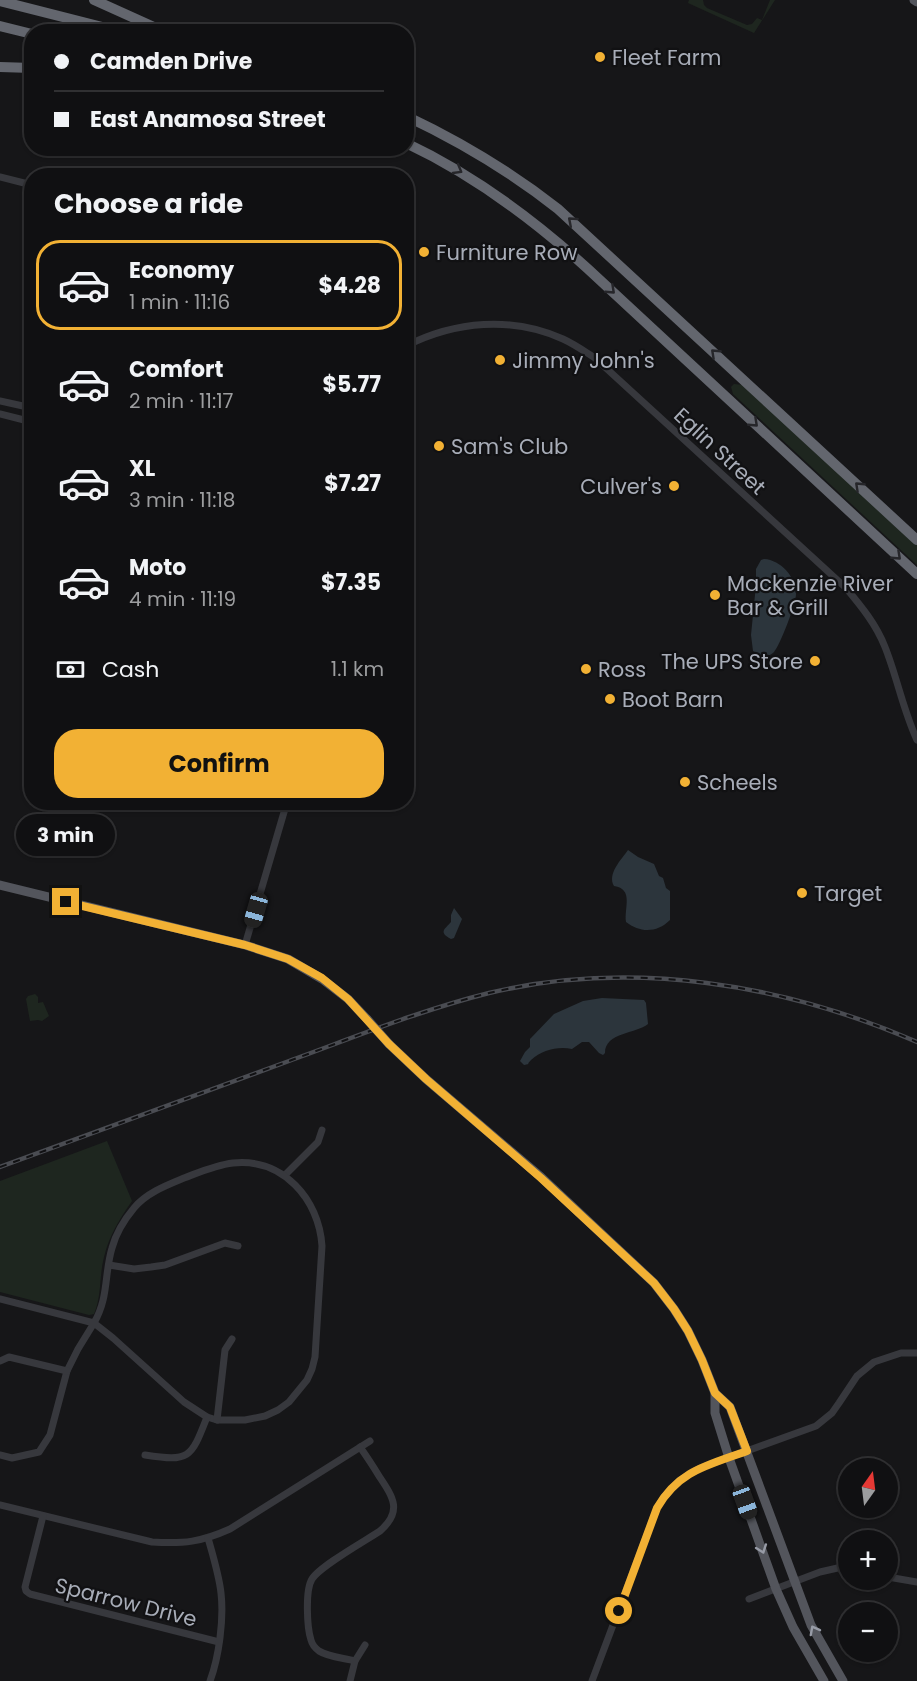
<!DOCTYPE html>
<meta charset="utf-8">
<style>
:root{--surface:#101012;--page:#1e1e20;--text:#f1f3f6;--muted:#9c9d9f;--line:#303032;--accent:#f2b134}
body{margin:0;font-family:Poppins,sans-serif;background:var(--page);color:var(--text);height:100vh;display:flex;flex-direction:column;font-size:22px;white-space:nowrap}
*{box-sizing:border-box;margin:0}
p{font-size:20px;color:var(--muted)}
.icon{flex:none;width:33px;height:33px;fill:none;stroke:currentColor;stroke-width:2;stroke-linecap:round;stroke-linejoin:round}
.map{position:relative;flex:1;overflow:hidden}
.panel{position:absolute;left:24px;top:168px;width:390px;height:642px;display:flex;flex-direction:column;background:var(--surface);border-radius:24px;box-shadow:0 2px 4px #0004,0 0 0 2px var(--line)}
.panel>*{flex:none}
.top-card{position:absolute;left:24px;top:24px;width:390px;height:132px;border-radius:24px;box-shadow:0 2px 4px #0004,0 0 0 2px var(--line);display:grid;align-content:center;height:132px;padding:0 30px;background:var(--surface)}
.needle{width:39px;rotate:14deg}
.fabs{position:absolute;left:838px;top:1458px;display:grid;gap:12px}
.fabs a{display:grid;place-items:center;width:60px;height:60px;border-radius:50%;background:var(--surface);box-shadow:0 2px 4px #0004,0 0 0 2px var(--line);font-size:30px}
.end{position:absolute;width:27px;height:27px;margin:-14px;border:8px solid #f2b134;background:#111;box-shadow:0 0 0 3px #111}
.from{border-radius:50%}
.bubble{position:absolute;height:42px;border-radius:21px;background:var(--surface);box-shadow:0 2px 4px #0004,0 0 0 2px var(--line);font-size:20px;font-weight:700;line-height:42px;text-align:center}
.car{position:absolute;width:18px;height:36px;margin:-18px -9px;border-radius:8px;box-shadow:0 0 4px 2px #0007;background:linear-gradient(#222 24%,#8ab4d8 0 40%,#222 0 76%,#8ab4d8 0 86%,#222 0)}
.top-card b{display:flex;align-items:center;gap:21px;height:57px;font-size:22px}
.top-card b+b{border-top:2px solid var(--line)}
.top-card i{width:15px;height:15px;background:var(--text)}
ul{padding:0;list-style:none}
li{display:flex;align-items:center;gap:18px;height:90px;margin:0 12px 9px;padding:0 18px;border:3px solid transparent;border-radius:24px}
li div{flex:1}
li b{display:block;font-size:22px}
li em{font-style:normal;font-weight:700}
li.active{border-color:var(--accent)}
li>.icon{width:54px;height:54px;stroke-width:1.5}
h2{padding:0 30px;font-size:27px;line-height:72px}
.pay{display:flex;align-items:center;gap:15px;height:66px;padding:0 30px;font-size:22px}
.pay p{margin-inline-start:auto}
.cta{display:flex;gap:12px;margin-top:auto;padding:12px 30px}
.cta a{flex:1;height:69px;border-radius:24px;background:var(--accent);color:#111;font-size:24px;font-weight:700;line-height:69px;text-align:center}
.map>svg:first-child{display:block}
.green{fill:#1e261f}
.water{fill:#2c353c}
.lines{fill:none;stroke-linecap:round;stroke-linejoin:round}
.minor{stroke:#37383d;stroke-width:7}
.major{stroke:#53555c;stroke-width:9}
.highway{stroke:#63666e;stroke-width:10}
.rail-casing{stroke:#4a4c52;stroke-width:4.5}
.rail{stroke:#111113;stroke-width:2;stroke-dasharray:7;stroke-linecap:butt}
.major-bridge{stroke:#53555c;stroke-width:9}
.oneway{stroke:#26262a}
.oneway2{stroke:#979ba6}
.route{stroke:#f2b134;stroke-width:8}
.poi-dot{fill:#f2b134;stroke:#111113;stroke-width:2}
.labels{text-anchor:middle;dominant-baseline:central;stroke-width:4.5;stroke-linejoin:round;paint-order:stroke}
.poi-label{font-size:21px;fill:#a8adb8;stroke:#111113;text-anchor:start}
.street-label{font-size:21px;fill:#a8adb8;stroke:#111113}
</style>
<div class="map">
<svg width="917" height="1681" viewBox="0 0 917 1681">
<rect width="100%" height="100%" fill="#161618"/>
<!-- green -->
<g class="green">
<polygon points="689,0 703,0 704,5 707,8 747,25 752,24 757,18 762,20 770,0 775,0 754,33 688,3"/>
<polygon points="734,384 744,385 917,545 917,565 733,394 731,387"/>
<polygon points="35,994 38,997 38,1003 43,1002 49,1016 42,1021 38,1020 30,1021 26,999 28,996"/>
<path d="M107 1141 132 1201C120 1218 109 1236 104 1257 99 1276 102 1295 94 1314L89 1315 0 1292V1181Z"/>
</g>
<!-- water -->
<g class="water">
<path d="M764 559C781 560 796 577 796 594 796 604 780 645 774 652 770 656 766 656 761 656L753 651 751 635 756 585V569L761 560Z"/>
<path d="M628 850 638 857 654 864 659 876 663 878 666 888 670 891V920C657 933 640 933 626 922 624 908 634 889 614 886 607 874 621 860 628 850Z"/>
<path d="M454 908 462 919 454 938 451 939C438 932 445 929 451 922V915Z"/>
<path d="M602 998 644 1000 646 1003 648 1024C636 1034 605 1032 605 1053L603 1055 599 1053 589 1042H582L572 1049C558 1046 542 1050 531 1060 525 1066 532 1063 524 1065L520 1061 525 1052 530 1047V1039L554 1014 583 1001Z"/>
</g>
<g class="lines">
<!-- minor -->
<g class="minor">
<polyline points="0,177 32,185"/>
<path d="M406 346C455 321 512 316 563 339 574 344 584 351 595 358L846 588C861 606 876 624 885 647 897 677 903 710 917 740"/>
<polyline points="0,401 32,408"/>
<polyline points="0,414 32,422"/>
<polyline points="245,945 287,802"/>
<polyline points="285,1175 318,1142 322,1130"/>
<polyline points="109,1265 134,1269 151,1267 165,1265 225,1243 238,1246"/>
<path d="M0 1299 94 1323C109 1297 104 1275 112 1248 116 1233 124 1220 134 1208 146 1193 167 1185 184 1178 200 1172 216 1165 233 1163 283 1158 319 1199 322 1246L315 1357 312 1369 307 1380 289 1402 278 1410 265 1416 245 1420H217L207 1417 184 1402 113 1338 94 1323 78 1349 67 1371 50 1435 39 1452 12 1458 0 1455"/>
<polyline points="0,1361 9,1357 67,1371"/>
<polyline points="217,1420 225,1350 232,1339"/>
<path d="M145 1455C190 1462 191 1458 207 1417"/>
<path d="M0 1505 152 1542C184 1544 201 1542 230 1529L370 1441"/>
<polyline points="43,1516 25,1587 26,1591 30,1594 219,1642"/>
<path d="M208 1538C213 1556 219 1575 221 1593 224 1619 219 1657 210 1681"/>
<polyline points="888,1577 917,1582"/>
<polyline points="749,1599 820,1572 842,1567 849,1568"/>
<polyline points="355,1661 365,1645"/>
<path d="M350 1681 355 1661C344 1658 328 1657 319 1651 315 1648 312 1644 311 1640 307 1628 305 1590 312 1579 320 1566 365 1541 380 1531 403 1511 393 1497 379 1476 373 1466 367 1457 360 1447"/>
<polyline points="592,1681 657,1508 664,1497 680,1480 700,1468 816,1426 832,1413 839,1403 857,1376 874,1362 901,1353 917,1353"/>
</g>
<!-- major -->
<g class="major">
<polyline points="914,0 917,2"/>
<polyline points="0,885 245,945 288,959 322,979 348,999 367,1019"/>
<polyline points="389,1044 426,1079 541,1177 654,1283 674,1309 688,1331 702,1360 715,1393 715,1413 729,1458 776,1589 793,1627 824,1681"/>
<polyline points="715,1393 730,1407 811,1625 843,1681"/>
</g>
<!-- highway -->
<g class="highway">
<polyline points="94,0 165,32"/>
<polyline points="0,1 122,32"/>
<polyline points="0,26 32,34"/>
<polyline points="0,67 32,68"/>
<path d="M406 116C461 142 511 172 558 209L917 540"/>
<path d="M406 143C474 175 533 219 588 269L917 574"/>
</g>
<!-- rail casing -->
<g class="rail-casing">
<path id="rail" d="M0 1167C97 1132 193 1096 289 1061 355 1037 421 1010 489 993 632 959 784 984 917 1042"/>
</g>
<!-- rail -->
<use href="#rail" class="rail"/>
<!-- major-bridge -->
<polyline class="major-bridge" points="367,1019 389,1044"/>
</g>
<!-- one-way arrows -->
<defs><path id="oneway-chevron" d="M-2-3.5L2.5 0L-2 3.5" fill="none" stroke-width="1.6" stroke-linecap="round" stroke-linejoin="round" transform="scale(1.5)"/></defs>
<g class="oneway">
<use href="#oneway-chevron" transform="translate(458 170) rotate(30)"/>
<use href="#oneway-chevron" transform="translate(572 221) rotate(-139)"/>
<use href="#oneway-chevron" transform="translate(611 290) rotate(43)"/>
<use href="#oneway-chevron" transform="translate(715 353) rotate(-137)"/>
<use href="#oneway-chevron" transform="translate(754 423) rotate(43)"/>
<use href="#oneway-chevron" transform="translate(859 486) rotate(-137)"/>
<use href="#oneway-chevron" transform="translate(897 556) rotate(43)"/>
</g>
<g class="oneway2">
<use href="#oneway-chevron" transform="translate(762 1549) rotate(70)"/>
<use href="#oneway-chevron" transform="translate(814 1630) rotate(-118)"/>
</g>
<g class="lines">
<!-- route -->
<path class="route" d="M66 902 245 945 288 959 322 978 348 999 389 1044 426 1079 541 1178 654 1283 674 1309 688 1331 702 1360 715 1393 730 1407 747 1451C709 1465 679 1470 657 1508L619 1611"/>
</g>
<!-- markers -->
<g class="poi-dot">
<circle cx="600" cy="57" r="6"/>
<circle cx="424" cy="252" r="6"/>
<circle cx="500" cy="360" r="6"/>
<circle cx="439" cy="446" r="6"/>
<circle cx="674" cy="486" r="6"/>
<circle cx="715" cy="595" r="6"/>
<circle cx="815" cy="661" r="6"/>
<circle cx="586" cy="669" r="6"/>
<circle cx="610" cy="699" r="6"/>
<circle cx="685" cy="782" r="6"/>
<circle cx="802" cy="893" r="6"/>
</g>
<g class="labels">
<!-- poi labels -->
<g class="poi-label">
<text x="612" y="57">Fleet Farm</text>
<text x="436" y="252">Furniture Row</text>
<text x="512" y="360">Jimmy John's</text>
<text x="451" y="446">Sam's Club</text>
<text x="662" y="486" text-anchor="end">Culver's</text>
<text x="727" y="583">Mackenzie River<tspan x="727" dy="24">Bar &amp; Grill</tspan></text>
<text x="803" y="661" text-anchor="end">The UPS Store</text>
<text x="598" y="669">Ross</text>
<text x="622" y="699">Boot Barn</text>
<text x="697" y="782">Scheels</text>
<text x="814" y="893">Target</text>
</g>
<!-- street labels -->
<g class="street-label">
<text transform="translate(720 451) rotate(43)">Eglin Street</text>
<text transform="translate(126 1602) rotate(14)">Sparrow Drive</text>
</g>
</g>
</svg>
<div class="fabs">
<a><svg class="needle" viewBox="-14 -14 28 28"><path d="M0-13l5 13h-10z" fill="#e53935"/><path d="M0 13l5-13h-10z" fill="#9c9d9f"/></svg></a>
<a>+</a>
<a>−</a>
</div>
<i class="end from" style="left:619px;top:1611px"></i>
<i class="end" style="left:66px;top:902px"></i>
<div class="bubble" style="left:16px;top:814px;width:99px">3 min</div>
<i class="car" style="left:256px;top:910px;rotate:196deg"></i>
<i class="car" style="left:745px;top:1502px;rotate:160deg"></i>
<div class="top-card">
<b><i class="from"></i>Camden Drive</b>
<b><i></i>East Anamosa Street</b>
</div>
<section class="panel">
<h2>Choose a ride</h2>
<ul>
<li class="active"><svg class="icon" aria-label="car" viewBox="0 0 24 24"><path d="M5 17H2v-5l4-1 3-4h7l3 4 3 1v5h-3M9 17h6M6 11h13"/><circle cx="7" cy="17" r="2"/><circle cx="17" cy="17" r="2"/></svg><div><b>Economy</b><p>1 min · 11:16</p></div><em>$4.28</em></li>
<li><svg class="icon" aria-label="car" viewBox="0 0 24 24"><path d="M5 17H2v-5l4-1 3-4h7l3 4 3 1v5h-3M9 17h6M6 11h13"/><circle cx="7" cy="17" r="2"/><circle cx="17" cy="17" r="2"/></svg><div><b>Comfort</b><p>2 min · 11:17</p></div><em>$5.77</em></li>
<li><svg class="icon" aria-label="car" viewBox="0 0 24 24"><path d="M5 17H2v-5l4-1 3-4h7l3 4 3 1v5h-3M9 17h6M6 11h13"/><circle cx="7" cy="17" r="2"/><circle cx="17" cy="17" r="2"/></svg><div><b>XL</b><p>3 min · 11:18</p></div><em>$7.27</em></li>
<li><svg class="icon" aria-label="car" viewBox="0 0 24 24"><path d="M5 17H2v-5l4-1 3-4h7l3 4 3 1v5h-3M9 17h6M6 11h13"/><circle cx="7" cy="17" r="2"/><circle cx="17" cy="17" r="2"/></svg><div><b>Moto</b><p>4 min · 11:19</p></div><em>$7.35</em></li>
</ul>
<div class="pay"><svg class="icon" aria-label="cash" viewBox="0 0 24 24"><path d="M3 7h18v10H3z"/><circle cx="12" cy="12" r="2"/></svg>Cash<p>1.1 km</p></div>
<div class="cta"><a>Confirm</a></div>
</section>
</div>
